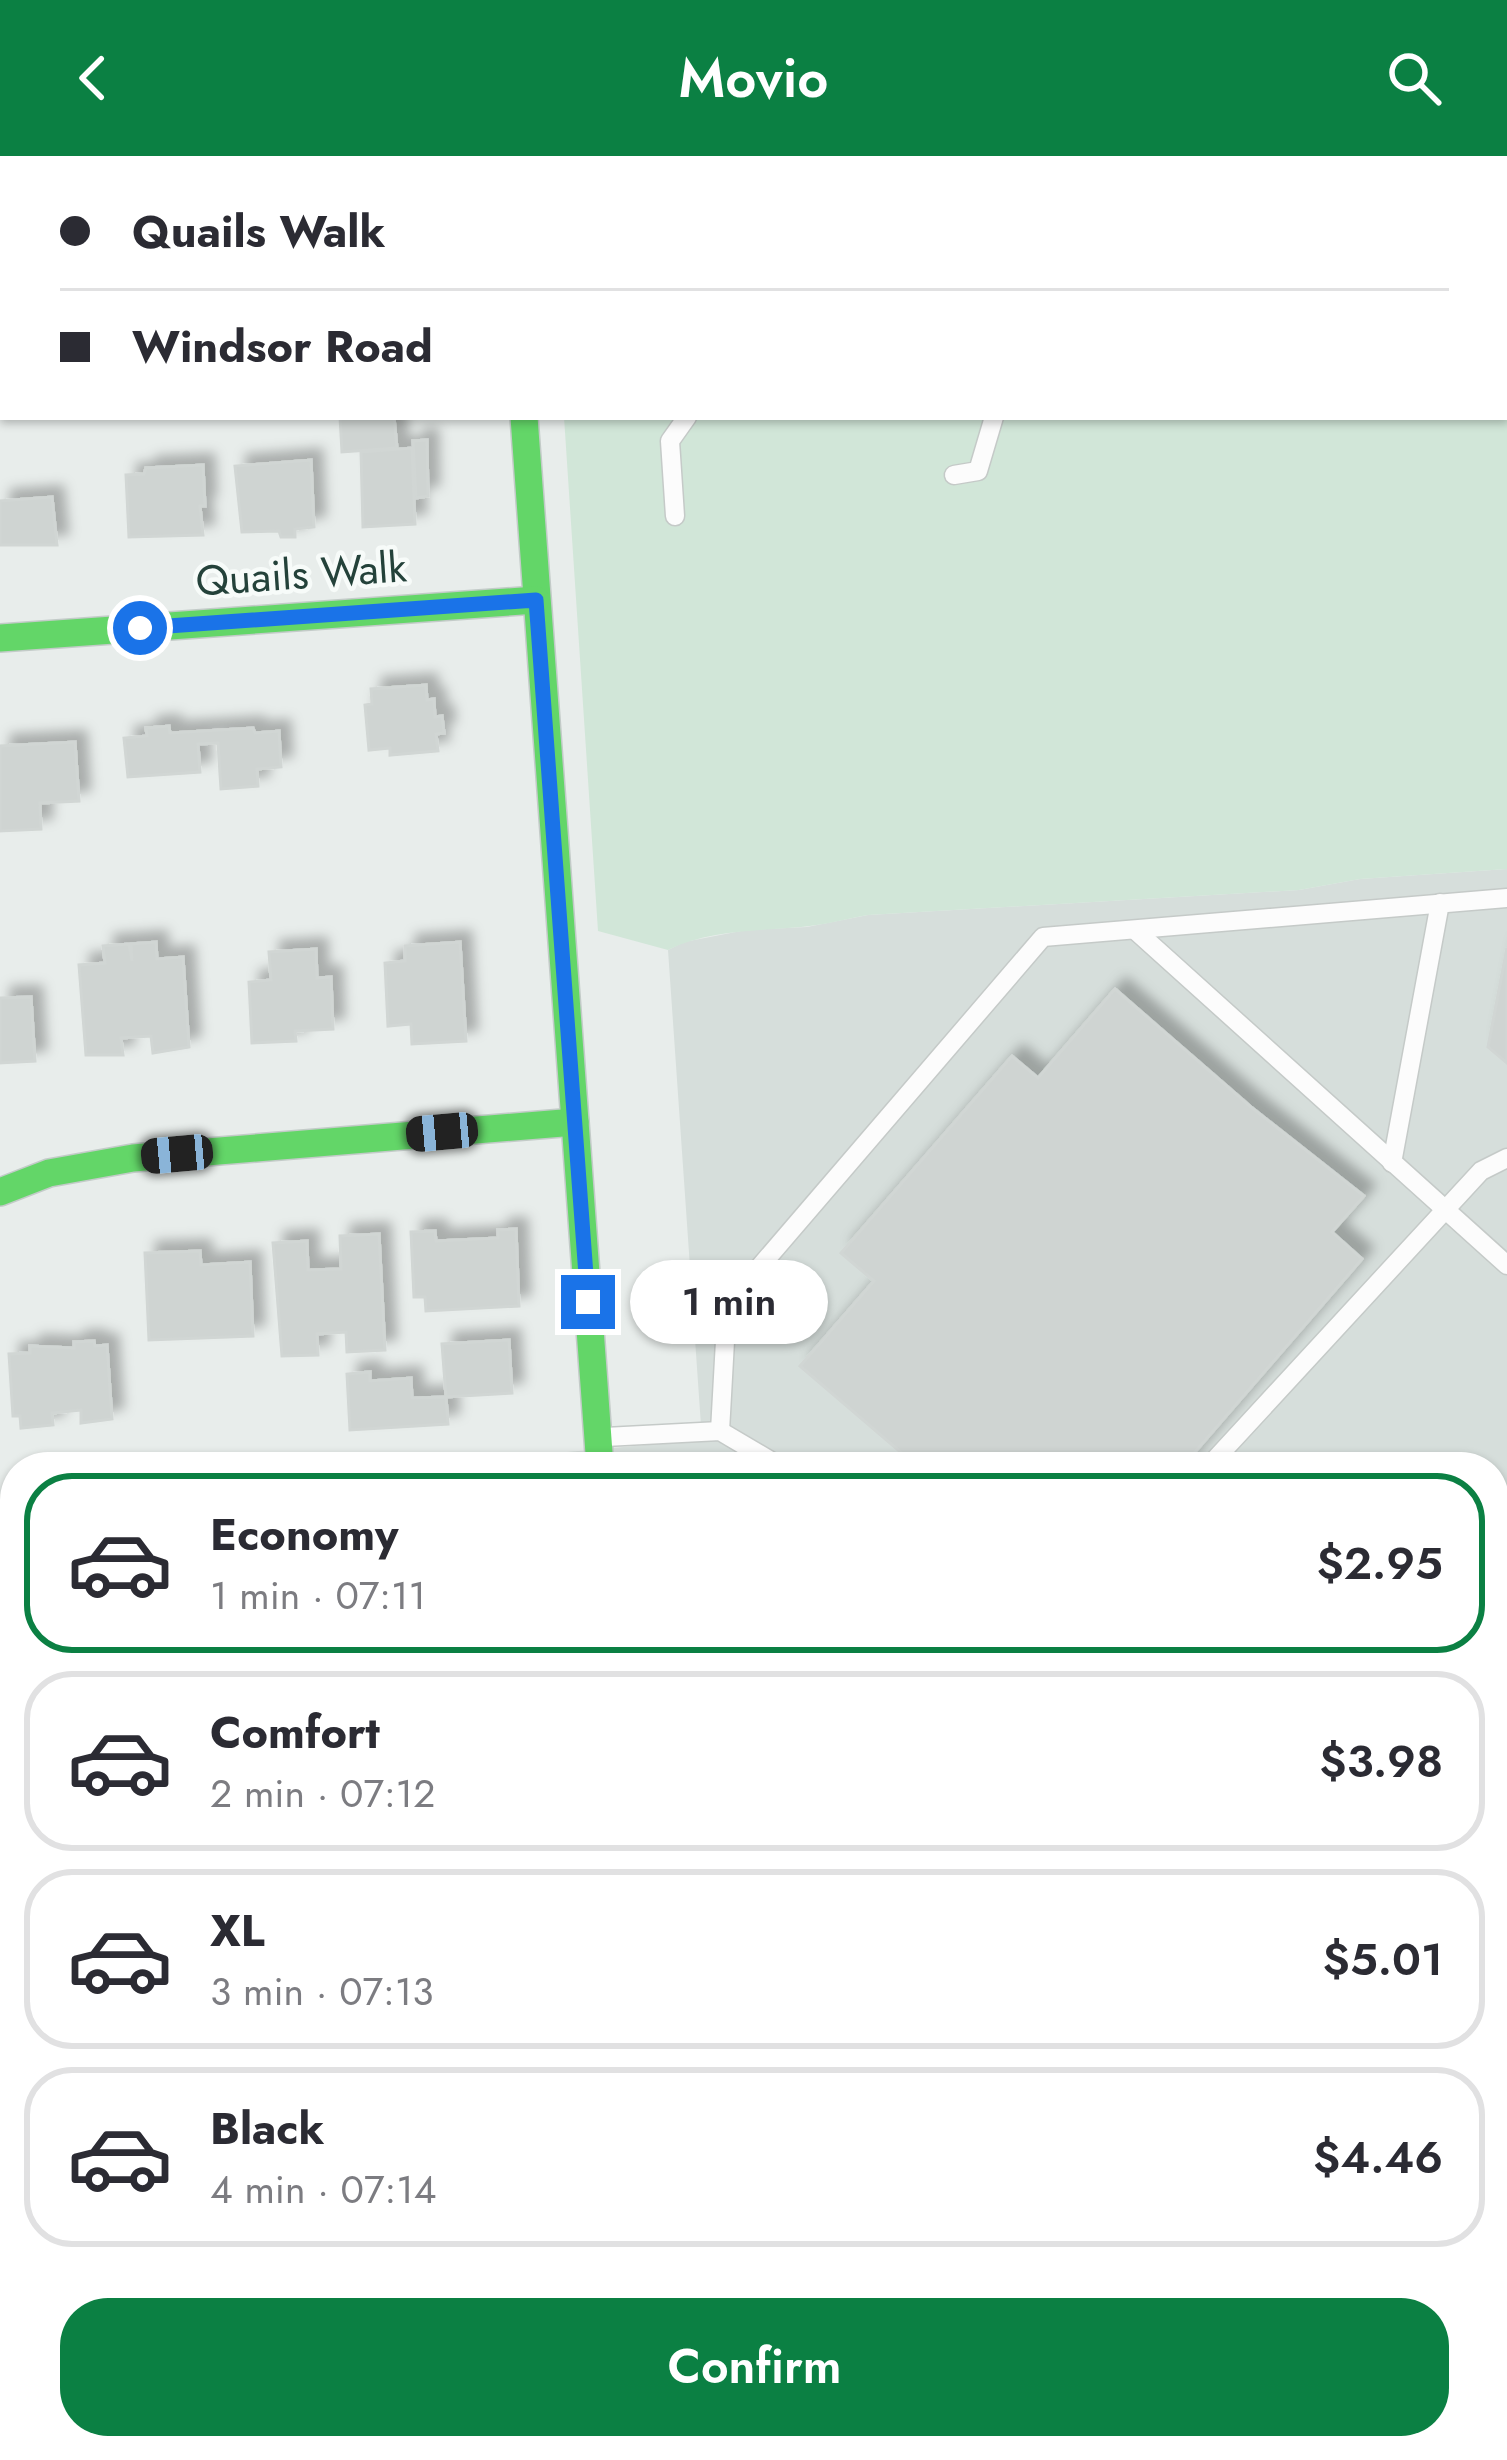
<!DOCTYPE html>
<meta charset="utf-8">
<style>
:root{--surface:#fff;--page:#f7f7f7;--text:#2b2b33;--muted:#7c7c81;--line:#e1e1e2;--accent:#0b8043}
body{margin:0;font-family:Jost,sans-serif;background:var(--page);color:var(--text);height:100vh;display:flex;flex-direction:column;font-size:45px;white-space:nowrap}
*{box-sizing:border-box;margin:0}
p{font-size:39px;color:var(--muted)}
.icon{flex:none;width:66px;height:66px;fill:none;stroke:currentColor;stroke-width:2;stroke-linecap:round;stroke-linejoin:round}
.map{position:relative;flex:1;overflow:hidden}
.panel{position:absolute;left:0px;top:1296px;width:1509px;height:1008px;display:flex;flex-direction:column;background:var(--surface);border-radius:48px 48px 0 0;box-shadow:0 3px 9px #0004}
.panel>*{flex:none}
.guide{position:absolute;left:0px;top:0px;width:1509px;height:264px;box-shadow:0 3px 9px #0004;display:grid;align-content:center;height:264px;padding:0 60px;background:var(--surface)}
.end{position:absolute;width:54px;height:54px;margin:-27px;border:15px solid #1a73e8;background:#fff;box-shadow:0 0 0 6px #fff}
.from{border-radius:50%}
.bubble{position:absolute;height:84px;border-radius:42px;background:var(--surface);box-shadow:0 3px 9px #0004;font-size:39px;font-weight:600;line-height:84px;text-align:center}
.car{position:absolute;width:36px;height:72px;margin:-36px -18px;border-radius:15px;box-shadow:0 0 9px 3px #0007;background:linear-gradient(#222 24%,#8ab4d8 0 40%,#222 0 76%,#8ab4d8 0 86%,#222 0)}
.guide b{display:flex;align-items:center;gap:42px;height:114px;font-size:45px}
.guide b+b{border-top:3px solid var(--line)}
.guide i{width:30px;height:30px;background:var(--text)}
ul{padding:21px 0 0;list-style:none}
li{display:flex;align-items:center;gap:36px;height:180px;margin:0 24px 18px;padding:0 36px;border:6px solid var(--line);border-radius:48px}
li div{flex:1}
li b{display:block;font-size:45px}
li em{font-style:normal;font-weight:600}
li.active{border-color:var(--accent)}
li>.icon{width:108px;height:108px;stroke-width:1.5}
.action{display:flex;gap:24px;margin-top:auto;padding:24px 60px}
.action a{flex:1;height:138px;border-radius:48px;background:var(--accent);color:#fff;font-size:48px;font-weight:600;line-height:138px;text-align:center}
header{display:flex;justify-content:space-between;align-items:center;height:156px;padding:0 60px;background:var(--accent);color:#fff;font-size:54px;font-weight:600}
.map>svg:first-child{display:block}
.built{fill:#d6dedb}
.green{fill:#d1e6d8}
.building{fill:#cfd4d2;stroke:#d1d6d4;stroke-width:3;filter:url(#shadow)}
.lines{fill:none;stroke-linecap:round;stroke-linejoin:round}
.lane-casing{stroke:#c5cac8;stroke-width:21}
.street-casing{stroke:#c5cac8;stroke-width:42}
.fast-casing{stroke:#c3cbc8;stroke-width:30}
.slow-casing{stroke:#c3cbc8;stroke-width:30}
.jam-casing{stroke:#c3cbc8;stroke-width:30}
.lane{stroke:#fcfcfc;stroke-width:18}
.street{stroke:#fcfcfc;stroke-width:39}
.fast{stroke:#63d668;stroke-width:27}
.slow{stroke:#ff974d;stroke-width:27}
.jam{stroke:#b3261e;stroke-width:27}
.route{stroke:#1a73e8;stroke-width:15}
.labels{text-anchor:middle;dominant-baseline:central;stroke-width:9;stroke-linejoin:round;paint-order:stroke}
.street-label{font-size:42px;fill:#24423a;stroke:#f7fbf9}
</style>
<header><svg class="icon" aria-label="back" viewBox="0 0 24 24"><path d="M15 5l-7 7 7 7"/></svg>Movio<svg class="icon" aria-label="search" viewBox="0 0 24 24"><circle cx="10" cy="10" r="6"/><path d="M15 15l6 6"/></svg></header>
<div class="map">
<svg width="1507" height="2304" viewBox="0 0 1507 2304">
<defs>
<filter id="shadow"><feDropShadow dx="11" dy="-11" stdDeviation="6" flood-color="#0004"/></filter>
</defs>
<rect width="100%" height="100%" fill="#e8edeb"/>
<!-- built -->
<g class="built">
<polygon points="1507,713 1507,1742 1494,1742 1494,1311 397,1311 702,1284 668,794 684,786 746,774 807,771 868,759 1299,734 1360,723"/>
<polygon points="15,1344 15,1828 0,1829 0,1346"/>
<polygon points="1507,1960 1507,2304 58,2304 57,2289 1494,2289 1494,1961"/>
</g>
<!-- green -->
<g class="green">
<path d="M547 0H1507V713L1360 723 1299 734 868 759C846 763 824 769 801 771 757 775 708 774 668 794L598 775 564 261H1506V3Z"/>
<polygon points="0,2050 15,2050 15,2289 57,2289 58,2304 0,2304"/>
</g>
<!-- building -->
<g class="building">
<polygon points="340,261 394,261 397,292 342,296"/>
<polygon points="427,284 428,340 416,342 413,285"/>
<polygon points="412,292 415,368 363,371 361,296"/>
<polygon points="311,304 314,371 295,373 295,381 281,381 279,375 242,376 235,310"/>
<polygon points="203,309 205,350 200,350 203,379 129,381 126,319 144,318 146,312"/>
<polygon points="52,341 57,389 0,389 0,345"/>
<polygon points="426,529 427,544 434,543 435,561 442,560 444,577 436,578 438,595 390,599 390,592 369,594 365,549 372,548 371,533"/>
<polygon points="169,570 170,577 253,572 255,577 279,575 281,611 257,613 258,630 221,633 218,587 198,588 200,616 128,621 124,582 147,580 146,572"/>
<polygon points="75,586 79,645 40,647 41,673 0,675 0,590"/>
<polygon points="156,786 157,803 183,801 189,891 153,897 151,880 121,882 123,899 86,899 79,809 105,807 103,790 129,788 132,805 131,788"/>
<polygon points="460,786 466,885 412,888 411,868 388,870 385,807 405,805 405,790"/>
<polygon points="1507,792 1507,907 1488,891"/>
<polygon points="316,793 317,822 331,821 333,873 295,875 296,885 252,887 249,826 271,824 269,796"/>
<polygon points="1115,833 1251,951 1364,1040 1332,1076 1362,1103 1182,1311 918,1311 800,1210 874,1125 841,1097 1012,900 1038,922"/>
<polygon points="31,841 35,905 0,907 0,842"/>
<polygon points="516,1073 519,1150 426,1155 425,1141 414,1141 411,1076 435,1075 436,1085 498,1082 498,1074"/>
<polygon points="379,1078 385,1194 347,1196 346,1176 317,1178 318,1199 282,1200 273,1087 307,1085 308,1114 341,1113 340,1080"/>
<polygon points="200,1095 201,1109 250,1106 253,1180 149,1184 145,1097"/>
<polygon points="509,1184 512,1237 446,1241 442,1188"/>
<polygon points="94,1185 95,1190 107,1189 112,1263 81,1267 81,1254 52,1257 53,1269 21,1272 20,1260 13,1260 9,1198 30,1197 30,1190 74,1192 74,1186"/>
<polygon points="370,1216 370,1225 411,1222 412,1242 446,1241 448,1268 350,1274 347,1218"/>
<polygon points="15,1647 15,1757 0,1758 0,1648"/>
<polygon points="0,2200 12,2200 16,2293 3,2293 4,2304 0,2304"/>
<polygon points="369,2289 507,2289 508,2304 370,2304"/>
<polygon points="1059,2289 1205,2289 1206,2304 1060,2304"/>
<polygon points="1312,2289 1411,2289 1412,2304 1313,2304"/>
</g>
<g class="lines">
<!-- lane casing -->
<g class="lane-casing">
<g id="lane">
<polyline points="715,0 715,3"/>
<polyline points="977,3 977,0"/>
<polyline points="954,319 978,315 994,261"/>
<polyline points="675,360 670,285 687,261"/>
<polyline points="1135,774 1507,1109"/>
<polyline points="1392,1007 1440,747"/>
<polyline points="720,1275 727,1149 1043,781 1507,742"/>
<polyline points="605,1281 720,1275 781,1311"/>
<polyline points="1208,1311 1481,1015 1507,1002"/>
<polyline points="1494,1677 1507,1676"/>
<polyline points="1494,1977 1507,1976"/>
<polyline points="150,2289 154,2304"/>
<polyline points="556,2289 556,2304"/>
<polyline points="1233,2289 1234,2304"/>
<polyline points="1454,2289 1455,2304"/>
<polyline points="890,2304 891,2289"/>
<polyline points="991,2304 998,2289"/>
</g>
</g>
<!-- street casing -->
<g class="street-casing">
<g id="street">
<polyline points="506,0 506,3"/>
<polyline points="663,2289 664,2304"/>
</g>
</g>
<!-- fast casing -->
<g class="fast-casing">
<g id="fast">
<polyline points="524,261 600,1311"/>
<polyline points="0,482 536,444"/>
<polyline points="0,1036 49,1017 133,1002 575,966"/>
<polyline points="0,1866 15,1865"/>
<polyline points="0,1980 15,1979"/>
</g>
</g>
<!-- slow casing -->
<g class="slow-casing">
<polyline id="slow" points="1494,1879 1507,1878"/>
</g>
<!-- jam casing -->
<g class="jam-casing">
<polyline id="jam" points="1494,1788 1507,1788"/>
</g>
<!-- lane -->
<use href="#lane" class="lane"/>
<!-- street -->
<use href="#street" class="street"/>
<!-- fast -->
<use href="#fast" class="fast"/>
<!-- slow -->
<use href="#slow" class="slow"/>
<!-- jam -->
<use href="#jam" class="jam"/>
</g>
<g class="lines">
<!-- route -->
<polyline class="route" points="140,472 536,444 588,1146"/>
</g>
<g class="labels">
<!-- street labels -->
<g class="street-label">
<text transform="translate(301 418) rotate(-4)">Quails Walk</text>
</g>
</g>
</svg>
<i class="end from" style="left:140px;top:472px"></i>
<i class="end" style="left:588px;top:1146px"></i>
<div class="bubble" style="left:630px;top:1104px;width:198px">1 min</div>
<i class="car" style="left:442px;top:976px;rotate:265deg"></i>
<i class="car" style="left:177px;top:998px;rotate:265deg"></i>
<div class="guide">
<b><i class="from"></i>Quails Walk</b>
<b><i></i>Windsor Road</b>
</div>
<section class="panel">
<ul>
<li class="active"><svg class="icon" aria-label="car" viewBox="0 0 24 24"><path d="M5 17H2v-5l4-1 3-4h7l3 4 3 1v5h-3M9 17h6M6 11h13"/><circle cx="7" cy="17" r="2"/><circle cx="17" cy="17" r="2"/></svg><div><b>Economy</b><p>1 min · 07:11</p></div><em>$2.95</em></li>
<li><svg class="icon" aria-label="car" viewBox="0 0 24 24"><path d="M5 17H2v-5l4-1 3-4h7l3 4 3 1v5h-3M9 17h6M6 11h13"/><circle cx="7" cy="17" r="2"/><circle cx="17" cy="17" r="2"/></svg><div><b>Comfort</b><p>2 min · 07:12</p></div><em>$3.98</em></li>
<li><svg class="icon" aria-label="car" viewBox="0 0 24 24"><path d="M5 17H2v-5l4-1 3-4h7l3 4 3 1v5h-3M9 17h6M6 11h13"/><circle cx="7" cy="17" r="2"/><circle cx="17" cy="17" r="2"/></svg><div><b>XL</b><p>3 min · 07:13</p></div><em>$5.01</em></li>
<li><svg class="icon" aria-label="car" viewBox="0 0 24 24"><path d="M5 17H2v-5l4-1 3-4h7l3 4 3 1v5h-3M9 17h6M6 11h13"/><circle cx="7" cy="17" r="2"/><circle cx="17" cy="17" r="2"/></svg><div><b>Black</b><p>4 min · 07:14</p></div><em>$4.46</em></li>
</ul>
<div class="action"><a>Confirm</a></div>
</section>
</div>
